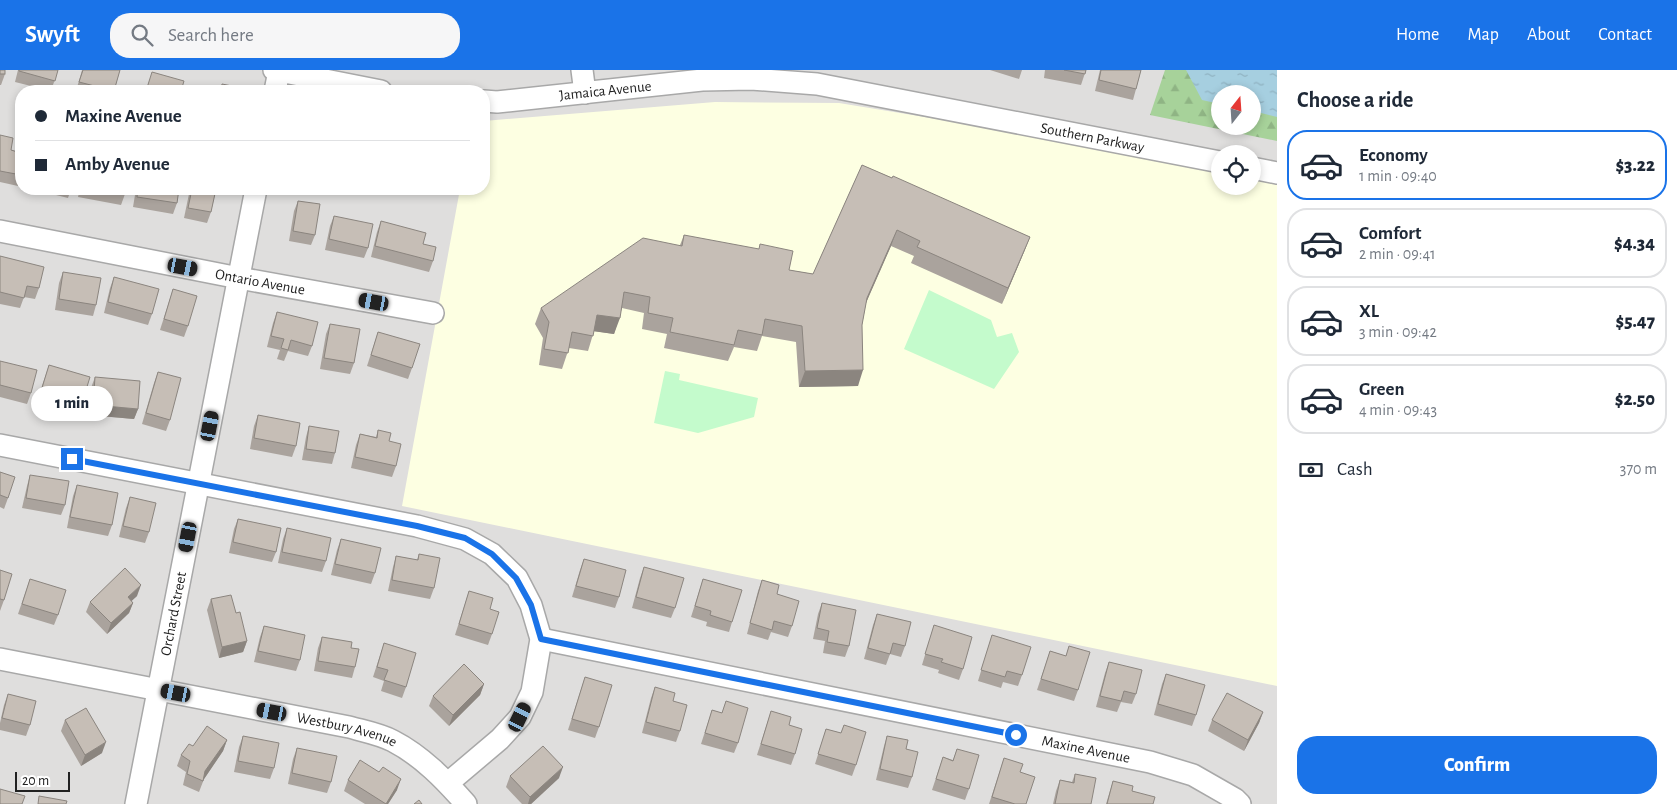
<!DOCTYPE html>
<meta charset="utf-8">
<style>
:root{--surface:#fff;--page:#f6f6f7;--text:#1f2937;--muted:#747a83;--line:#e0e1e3;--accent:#1a73e8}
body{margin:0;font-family:"Alegreya Sans",sans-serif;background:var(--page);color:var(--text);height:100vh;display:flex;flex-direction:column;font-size:19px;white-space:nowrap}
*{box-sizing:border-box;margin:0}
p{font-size:16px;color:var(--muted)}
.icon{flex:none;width:28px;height:28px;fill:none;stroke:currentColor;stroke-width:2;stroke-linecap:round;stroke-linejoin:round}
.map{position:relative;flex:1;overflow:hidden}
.side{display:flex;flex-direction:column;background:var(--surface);width:400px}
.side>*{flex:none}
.banner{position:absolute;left:15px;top:15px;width:475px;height:110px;border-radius:20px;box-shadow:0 2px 8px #0003;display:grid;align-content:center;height:110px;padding:0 20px;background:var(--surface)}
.needle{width:32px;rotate:17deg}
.controls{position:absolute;left:1211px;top:15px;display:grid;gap:10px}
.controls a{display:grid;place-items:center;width:50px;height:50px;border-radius:50%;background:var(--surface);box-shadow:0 2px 8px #0003;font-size:25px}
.scale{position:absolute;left:15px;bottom:12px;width:55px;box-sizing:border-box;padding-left:5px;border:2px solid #212121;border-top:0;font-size:14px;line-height:18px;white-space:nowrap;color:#212121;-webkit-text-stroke:4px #fff;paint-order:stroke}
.end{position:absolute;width:22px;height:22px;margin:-11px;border:6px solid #1a73e8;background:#fff;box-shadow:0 0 0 2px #fff}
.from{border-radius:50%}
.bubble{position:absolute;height:35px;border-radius:18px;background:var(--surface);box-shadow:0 2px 8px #0003;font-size:16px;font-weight:800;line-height:35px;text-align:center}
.car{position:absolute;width:15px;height:30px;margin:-15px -8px;border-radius:6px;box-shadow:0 0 4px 1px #0007;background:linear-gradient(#222 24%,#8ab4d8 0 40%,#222 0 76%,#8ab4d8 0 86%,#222 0)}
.banner b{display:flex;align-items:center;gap:18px;height:48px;font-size:19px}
.banner b+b{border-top:1px solid var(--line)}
.banner i{width:12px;height:12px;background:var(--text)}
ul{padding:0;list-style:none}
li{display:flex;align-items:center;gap:15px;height:70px;margin:0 10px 8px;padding:0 10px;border:2px solid var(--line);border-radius:20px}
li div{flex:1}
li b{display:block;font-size:19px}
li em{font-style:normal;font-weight:800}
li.current{border-color:var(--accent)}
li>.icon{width:45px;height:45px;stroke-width:1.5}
h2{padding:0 20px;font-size:22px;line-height:60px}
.pay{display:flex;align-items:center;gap:12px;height:55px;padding:0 20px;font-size:19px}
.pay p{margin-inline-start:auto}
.button{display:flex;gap:10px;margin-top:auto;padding:10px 20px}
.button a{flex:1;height:58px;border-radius:20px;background:var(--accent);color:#fff;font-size:20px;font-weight:800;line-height:58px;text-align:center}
header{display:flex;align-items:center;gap:30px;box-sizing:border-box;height:70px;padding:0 25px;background:var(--accent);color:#fff}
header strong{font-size:24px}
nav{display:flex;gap:28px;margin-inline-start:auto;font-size:18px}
.search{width:350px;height:45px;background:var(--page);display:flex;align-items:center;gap:12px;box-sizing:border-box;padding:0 18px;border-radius:20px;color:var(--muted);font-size:19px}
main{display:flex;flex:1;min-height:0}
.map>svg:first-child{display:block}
.residential{fill:#dfdedd;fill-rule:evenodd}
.education{fill:#fdffe2}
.forest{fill:url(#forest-firs);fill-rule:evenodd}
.park{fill:#c4fbcc}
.water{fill:url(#water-ripples)}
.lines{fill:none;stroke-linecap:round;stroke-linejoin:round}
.minor-casing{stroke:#a8a8a8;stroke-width:24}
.minor{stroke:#fff;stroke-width:21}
.wall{fill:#aaa39d}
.shaded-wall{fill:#8b857f}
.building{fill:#c6beb6;stroke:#8b857f}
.route{stroke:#1a73e8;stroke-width:6}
.labels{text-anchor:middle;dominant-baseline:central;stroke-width:5;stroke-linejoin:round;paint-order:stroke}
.street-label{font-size:15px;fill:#212121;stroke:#fff}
</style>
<header>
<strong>Swyft</strong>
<div class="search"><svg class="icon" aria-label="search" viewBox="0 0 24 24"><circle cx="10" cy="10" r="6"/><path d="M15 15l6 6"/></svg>Search here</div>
<nav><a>Home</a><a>Map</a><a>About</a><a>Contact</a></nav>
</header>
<main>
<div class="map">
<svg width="1277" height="734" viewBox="0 0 1277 734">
<defs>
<pattern id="forest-firs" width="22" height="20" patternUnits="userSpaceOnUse" patternTransform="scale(1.25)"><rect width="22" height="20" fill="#a7d29a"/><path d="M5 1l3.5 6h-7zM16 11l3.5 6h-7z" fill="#8fb484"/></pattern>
<pattern id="water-ripples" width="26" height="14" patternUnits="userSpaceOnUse" patternTransform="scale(1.25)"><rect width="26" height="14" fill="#a6cfe0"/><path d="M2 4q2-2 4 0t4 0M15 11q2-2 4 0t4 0" fill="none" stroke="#8fb1c0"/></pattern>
</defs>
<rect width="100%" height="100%" fill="#f1eee7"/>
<!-- residential -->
<path class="residential" d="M0 0H1277V734H0ZM21 21H484V119H21ZM1220 24H1252V56H1220ZM1220 84H1252V116H1220Z"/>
<!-- education -->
<polygon class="education" points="715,32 839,33 1220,95 1220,116 1252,116 1253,100 1277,104 1277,616 402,436 460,119 484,119 484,51"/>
<!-- forest -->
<path class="forest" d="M1165 0H1277V71L1150 45ZM1220 24H1252V56H1220Z"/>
<!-- park -->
<g class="park">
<polygon points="929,220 991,250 997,267 1012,263 1019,282 994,319 904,279"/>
<polygon points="665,301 680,304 679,310 758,328 754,347 698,363 654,353"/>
</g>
<!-- water -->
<polygon class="water" points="1186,0 1277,0 1277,47 1253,41 1252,24 1220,24 1220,34 1202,30"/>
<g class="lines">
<!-- minor casing -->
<g class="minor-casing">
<g id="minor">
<polyline points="274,0 381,21"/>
<polyline points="582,0 585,23"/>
<polyline points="275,21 279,1"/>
<path id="s1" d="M484 31 497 32 702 10 751 9 817 14 1220 92"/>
<polyline points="1252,98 1277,103"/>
<path id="s2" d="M0 161 239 208 433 243"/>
<polyline points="0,375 417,456 465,469 492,484 517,508 531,535 541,569 532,622 520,647 500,669 448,713"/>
<path id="s3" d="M541 569 1150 692 1193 705 1235 729 1240 734"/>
<path id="s4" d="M0 589 349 657C363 661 380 664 393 671 422 686 445 710 466 734"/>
<path id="s5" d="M136 734 256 119"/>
</g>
</g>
<!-- minor -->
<use href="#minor" class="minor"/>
</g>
<!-- wall -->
<g class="wall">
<polygon points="0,0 5,4 1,15 0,15"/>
<polygon points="18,0 58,0 51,21 15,12"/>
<polygon points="82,0 120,0 114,21 76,21"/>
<polygon points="990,0 1022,0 1019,9"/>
<polygon points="1045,0 1086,0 1081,15 1044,8"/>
<polygon points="1100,0 1141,0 1136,19 1133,30 1095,21"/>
<polygon points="0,65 11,80 21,83 21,107 18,116 0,112"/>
<polygon points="862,95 1030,167 1024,182 1002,234 911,193 914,186 891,176 866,233 862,255 858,316 799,317 796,272 762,266 757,281 734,277 728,291 664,278 667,264 642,259 644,243 622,238 614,264 594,261 588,281 569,278 562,299 539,295 543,268 535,254 541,238 680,175 684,165 789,200 813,204"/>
<polygon points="32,119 71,119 68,128"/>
<polygon points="80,119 126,119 125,124 121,135 78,127"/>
<polygon points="136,119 179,119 177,133 173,144 133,137"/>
<polygon points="190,119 216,119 211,142 207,153 184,148"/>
<polygon points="298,131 315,165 311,175 289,171 294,141"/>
<polygon points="334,146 368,178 364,188 325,180 330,156"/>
<polygon points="381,151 423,174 433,191 429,202 371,187 377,162"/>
<polygon points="0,186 39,218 35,229 24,227 20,238 0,234"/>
<polygon points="63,202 96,235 93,246 55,240 59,213"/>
<polygon points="114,207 152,244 148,255 104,243 110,218"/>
<polygon points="173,219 188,256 184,267 160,260"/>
<polygon points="277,242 312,276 308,286 288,281 284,291 277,289 280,280 267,277 273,253"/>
<polygon points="330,254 354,293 350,304 320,299 326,264"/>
<polygon points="378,262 412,298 408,309 367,296"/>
<polygon points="0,291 31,323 27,334 0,327"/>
<polygon points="49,295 82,333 78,344 37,331"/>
<polygon points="158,302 170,350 166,361 142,354 154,313"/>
<polygon points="95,307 138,339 134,349 89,345 91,318"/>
<polygon points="258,345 296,376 292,387 250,379 254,356"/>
<polygon points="309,356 335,383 332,394 302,390 306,367"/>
<polygon points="378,360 389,371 396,396 392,407 351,398 356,375 360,364 376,367"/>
<polygon points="0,402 8,428 4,439 0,437"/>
<polygon points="30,405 65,435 61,445 22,438 27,416"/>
<polygon points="77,415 112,455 108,466 67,458 73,426"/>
<polygon points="130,427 149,462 145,473 119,467 126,438"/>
<polygon points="238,449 276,482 272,492 229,483 234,459"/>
<polygon points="287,458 326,491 322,502 278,493 283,469"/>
<polygon points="341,469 375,503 371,514 331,505 337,480"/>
<polygon points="419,484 434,518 430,529 388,521 393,497 396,486 417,490"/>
<polygon points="584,489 619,527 615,538 572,527 580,500"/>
<polygon points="644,497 675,538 671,548 632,538 640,508"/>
<polygon points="0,500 4,530 0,541"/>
<polygon points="30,509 58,545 54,555 18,544"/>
<polygon points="703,509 732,552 729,562 706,556 707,552 691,547"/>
<polygon points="762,510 777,524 792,556 788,567 771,562 768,570 747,564 758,521"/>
<polygon points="469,521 490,539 492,564 488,575 455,565"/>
<polygon points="137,526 131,531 133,533 129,543 107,564 86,542 90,532"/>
<polygon points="211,529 236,543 247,571 243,582 219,588 207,540"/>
<polygon points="822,533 849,576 845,587 823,583 825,571 813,569 818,544"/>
<polygon points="877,544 905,576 901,587 890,584 886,595 864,589 873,555"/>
<polygon points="934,555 963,599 959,610 938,603 939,600 922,595"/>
<polygon points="264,556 300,590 296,601 254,592 260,567"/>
<polygon points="992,565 1022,605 1018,616 1003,612 1001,618 978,611"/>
<polygon points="322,567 351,578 355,597 352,608 314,601 318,578"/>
<polygon points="384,573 406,617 402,628 381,621 384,611 373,607"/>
<polygon points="1069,576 1078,620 1074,631 1037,620 1050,581 1066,586"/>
<polygon points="1109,592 1136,624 1132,634 1121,632 1117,642 1096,637 1105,603"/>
<polygon points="1166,604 1196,645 1192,656 1154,645 1162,614"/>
<polygon points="585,607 599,657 595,668 568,660"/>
<polygon points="484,614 480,625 449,656 429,636 433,626"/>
<polygon points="655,617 680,661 676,672 642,663 651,628"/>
<polygon points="8,624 30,655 26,666 0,660 0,653 4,635"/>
<polygon points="726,631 738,673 734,683 701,674 712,640 722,643"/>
<polygon points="771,641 789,655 795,684 791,695 757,685"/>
<polygon points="1263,642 1259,653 1244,681 1208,661 1212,650"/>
<polygon points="65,650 102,683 81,696 61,661"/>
<polygon points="844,655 856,695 852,706 815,694 826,659 841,663"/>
<polygon points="243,666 274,698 270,709 234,702 239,677"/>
<polygon points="887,666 906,679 912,707 908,718 876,710 884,676"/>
<polygon points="227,670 223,681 204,709 199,722 183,715 186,702 177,696 181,685 193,676"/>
<polygon points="297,678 331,712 327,723 288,714 293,689"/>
<polygon points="957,679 969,719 965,730 932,720 943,687 953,690"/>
<polygon points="1004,688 1020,702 1026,734 989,734"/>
<polygon points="1075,704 1091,734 1053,734 1056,721 1060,710 1072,712"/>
<polygon points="510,706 559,708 531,734 522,734 506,717"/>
<polygon points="348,710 397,720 388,734 365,734 344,721"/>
<polygon points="1113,711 1132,721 1153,734 1106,734"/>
</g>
<!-- shaded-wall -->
<g class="shaded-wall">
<polygon points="897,160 891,176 861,244 867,228"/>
<polygon points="1030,167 1024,182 1002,234 1008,218"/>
<polygon points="597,245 620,248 614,264 592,261"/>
<polygon points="863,300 858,316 799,317 805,301"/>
<polygon points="93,335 138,339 134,349 89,345"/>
<polygon points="141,515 137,526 124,538 128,527"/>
<polygon points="133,533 129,543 107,564 111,553"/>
<polygon points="247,571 243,582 219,588 222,577"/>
<polygon points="484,614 480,625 449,656 453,645"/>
<polygon points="1263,642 1259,653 1244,681 1248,670"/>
<polygon points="227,670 223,681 202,712 205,701"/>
<polygon points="106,672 102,683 81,696 85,685"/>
<polygon points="563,697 559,708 531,734 528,734 530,727"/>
<polygon points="401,709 397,720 388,734 386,734"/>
</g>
<!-- building -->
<g class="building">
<rect x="0" y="0" width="5" height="4"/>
<polygon points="19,0 58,0 55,11 19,1"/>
<polygon points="83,0 120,0 114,21 79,12"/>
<polygon points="1064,0 1086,0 1085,4"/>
<polygon points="1101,0 1141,0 1136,19 1099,10"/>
<polygon points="152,2 184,11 181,21 146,21"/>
<polygon points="222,14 247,19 247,21 203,21 204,16 221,20"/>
<polygon points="0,65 13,68 11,80 21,83 21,105 0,101"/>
<polygon points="862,95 892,108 893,106 1030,167 1008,218 917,177 920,171 897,160 867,228 862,255 863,300 805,301 802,256 765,249 762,265 738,260 734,275 670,262 673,248 648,243 650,227 624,222 620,248 597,245 593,266 572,262 568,283 544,279 549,252 541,238 643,168 682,176 684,165 759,179 760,174 793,181 789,200 813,204"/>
<polygon points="95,119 126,119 125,124"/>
<polygon points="138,119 179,119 177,133 137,127"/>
<polygon points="192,119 216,119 211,142 188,138"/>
<polygon points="298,131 320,134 315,165 293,161"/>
<polygon points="334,146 373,154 368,178 329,169"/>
<polygon points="381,151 426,163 423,174 436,177 433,191 375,176"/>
<polygon points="0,186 44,197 39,218 27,216 24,228 0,222"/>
<polygon points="63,202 101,208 96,235 59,229"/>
<polygon points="114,207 159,219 152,244 108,232"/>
<polygon points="173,219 197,226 188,256 164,249"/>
<polygon points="277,242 318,252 312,276 291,270 288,280 281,278 284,269 271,266"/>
<polygon points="330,254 360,259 354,293 324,288"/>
<polygon points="378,262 420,274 412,298 371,285"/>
<polygon points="0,291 37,300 31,323 0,315"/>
<polygon points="49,295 90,307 82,333 41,321"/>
<polygon points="158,302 181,308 170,350 146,343"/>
<polygon points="95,307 140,311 138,339 93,335"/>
<polygon points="258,345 300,353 296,376 254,368"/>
<polygon points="309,356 339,361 335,383 306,379"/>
<polygon points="378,360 391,363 389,371 401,374 396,396 355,387 360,364 377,368"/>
<polygon points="0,402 15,407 8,428 0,425"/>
<polygon points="30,405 69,411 65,435 26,428"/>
<polygon points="77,415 118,423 112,455 70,447"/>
<polygon points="130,427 156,433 149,462 123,456"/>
<polygon points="238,449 281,458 276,482 233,472"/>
<polygon points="287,458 331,468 326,491 282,482"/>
<polygon points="341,469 381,478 375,503 335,494"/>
<polygon points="419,484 440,488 434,518 392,510 396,486 418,490"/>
<polygon points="584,489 626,500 619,527 576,516"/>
<polygon points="644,497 684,508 675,538 636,527"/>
<polygon points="125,498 141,515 128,527 133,533 111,553 90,532"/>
<polygon points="0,500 12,504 4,530 0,529"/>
<polygon points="30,509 66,520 58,545 22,534"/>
<polygon points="703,509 742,520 732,552 710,545 711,541 695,536"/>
<polygon points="762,510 779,515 777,524 799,531 792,556 774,551 772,560 750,553"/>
<polygon points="469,521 493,528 490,539 499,542 492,564 459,554"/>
<polygon points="231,525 236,543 240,542 247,571 222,577 211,529"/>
<polygon points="822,533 856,540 849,576 827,572 829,561 817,558"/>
<polygon points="877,544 911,552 905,576 893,573 890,584 868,578"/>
<polygon points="934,555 972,567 963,599 941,592 943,589 925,584"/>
<polygon points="264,556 305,565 300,590 258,581"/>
<polygon points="992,565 1031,577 1022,605 1007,601 1005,607 981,600"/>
<polygon points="322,567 352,572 351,578 359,579 355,597 318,591"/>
<polygon points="384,573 416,583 406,617 384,610 388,600 377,597"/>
<polygon points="1069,576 1090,582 1078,620 1041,609 1050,581 1066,586"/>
<polygon points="1109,592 1142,600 1136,624 1124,621 1121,631 1100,626"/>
<polygon points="464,594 484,614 453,645 433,626"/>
<polygon points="1166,604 1205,615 1196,645 1158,634"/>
<polygon points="585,607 612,615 599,657 572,649"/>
<polygon points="655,617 675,623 673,631 687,635 680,661 646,652"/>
<polygon points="1227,623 1263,642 1248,670 1212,650"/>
<polygon points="8,624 36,631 30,655 2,648"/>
<polygon points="726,631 748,638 738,673 705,663 712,640 722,643"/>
<polygon points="86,638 106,672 85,685 65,650"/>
<polygon points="771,641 791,647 789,655 802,659 795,684 761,674"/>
<polygon points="844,655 866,662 856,695 818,684 826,659 841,663"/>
<polygon points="207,656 227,670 205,701 203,711 187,704 190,691 181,685 189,674 193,676"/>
<polygon points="243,666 279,673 274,698 238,691"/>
<polygon points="887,666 908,670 906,679 918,682 912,707 880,699"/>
<polygon points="543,676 563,697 530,727 510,706"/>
<polygon points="297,678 337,686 331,712 292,703"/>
<polygon points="957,679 979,685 969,719 936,709 943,687 953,691"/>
<polygon points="1004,688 1023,694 1020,702 1035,707 1026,734 1015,734 992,727"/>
<polygon points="360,690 379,702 383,697 401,709 386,734 348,710"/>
<polygon points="1075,704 1096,708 1091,734 1055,734 1060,710 1074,713"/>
<polygon points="1113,711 1133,716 1132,721 1155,727 1153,734 1107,734"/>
<polygon points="0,719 25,726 22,734 0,734"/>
<polygon points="39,726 67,731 66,734 38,734"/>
<polygon points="419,730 422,734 414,734"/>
</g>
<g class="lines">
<!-- route -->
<polyline class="route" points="72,389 417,456 465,468 492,484 516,508 531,535 541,569 1016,665"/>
</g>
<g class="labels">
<!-- street labels -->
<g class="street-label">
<text stroke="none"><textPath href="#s1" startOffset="122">Jamaica Avenue</textPath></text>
<text stroke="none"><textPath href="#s1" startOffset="615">Southern Parkway</textPath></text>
<text stroke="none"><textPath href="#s2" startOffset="265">Ontario Avenue</textPath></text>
<text stroke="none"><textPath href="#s5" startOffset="194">Orchard Street</textPath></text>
<text stroke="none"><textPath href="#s4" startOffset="354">Westbury Avenue</textPath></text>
<text stroke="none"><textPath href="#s3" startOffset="556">Maxine Avenue</textPath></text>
</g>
</g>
</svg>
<div class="controls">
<a><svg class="needle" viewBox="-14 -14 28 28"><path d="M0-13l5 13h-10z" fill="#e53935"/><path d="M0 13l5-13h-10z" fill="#747a83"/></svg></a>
<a><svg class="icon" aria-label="locate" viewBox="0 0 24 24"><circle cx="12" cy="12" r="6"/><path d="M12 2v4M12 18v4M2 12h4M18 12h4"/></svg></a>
</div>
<div class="scale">20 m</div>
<i class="end from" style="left:1016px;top:665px"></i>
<i class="end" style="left:72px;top:389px"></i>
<div class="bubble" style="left:31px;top:316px;width:82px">1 min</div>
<i class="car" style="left:183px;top:197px;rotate:101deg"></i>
<i class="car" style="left:374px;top:232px;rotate:280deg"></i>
<i class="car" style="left:210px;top:356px;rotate:11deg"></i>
<i class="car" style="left:188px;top:467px;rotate:191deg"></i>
<i class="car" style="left:176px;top:623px;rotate:281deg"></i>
<i class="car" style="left:272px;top:642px;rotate:281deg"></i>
<i class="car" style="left:520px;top:647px;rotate:26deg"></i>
<div class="banner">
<b><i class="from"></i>Maxine Avenue</b>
<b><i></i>Amby Avenue</b>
</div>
</div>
<section class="side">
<h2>Choose a ride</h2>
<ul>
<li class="current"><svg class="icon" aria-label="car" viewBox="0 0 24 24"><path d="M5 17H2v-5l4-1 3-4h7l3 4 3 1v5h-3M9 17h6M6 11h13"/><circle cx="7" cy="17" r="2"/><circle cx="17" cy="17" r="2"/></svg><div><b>Economy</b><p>1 min · 09:40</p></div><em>$3.22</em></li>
<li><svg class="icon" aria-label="car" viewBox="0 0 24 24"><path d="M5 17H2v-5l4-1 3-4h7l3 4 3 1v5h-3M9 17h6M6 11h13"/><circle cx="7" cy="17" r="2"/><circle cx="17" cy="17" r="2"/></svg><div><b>Comfort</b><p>2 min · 09:41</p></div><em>$4.34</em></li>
<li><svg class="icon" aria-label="car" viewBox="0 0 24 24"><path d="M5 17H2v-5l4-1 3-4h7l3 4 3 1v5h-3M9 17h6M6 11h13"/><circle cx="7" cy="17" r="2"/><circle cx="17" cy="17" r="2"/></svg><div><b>XL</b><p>3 min · 09:42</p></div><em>$5.47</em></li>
<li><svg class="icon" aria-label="car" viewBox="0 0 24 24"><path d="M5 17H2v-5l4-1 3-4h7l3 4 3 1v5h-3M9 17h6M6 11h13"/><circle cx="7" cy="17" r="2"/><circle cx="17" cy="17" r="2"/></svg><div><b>Green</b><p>4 min · 09:43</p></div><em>$2.50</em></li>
</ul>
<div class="pay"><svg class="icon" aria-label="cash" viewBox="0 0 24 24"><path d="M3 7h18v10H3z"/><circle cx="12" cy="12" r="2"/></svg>Cash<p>370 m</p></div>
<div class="button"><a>Confirm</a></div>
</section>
</main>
